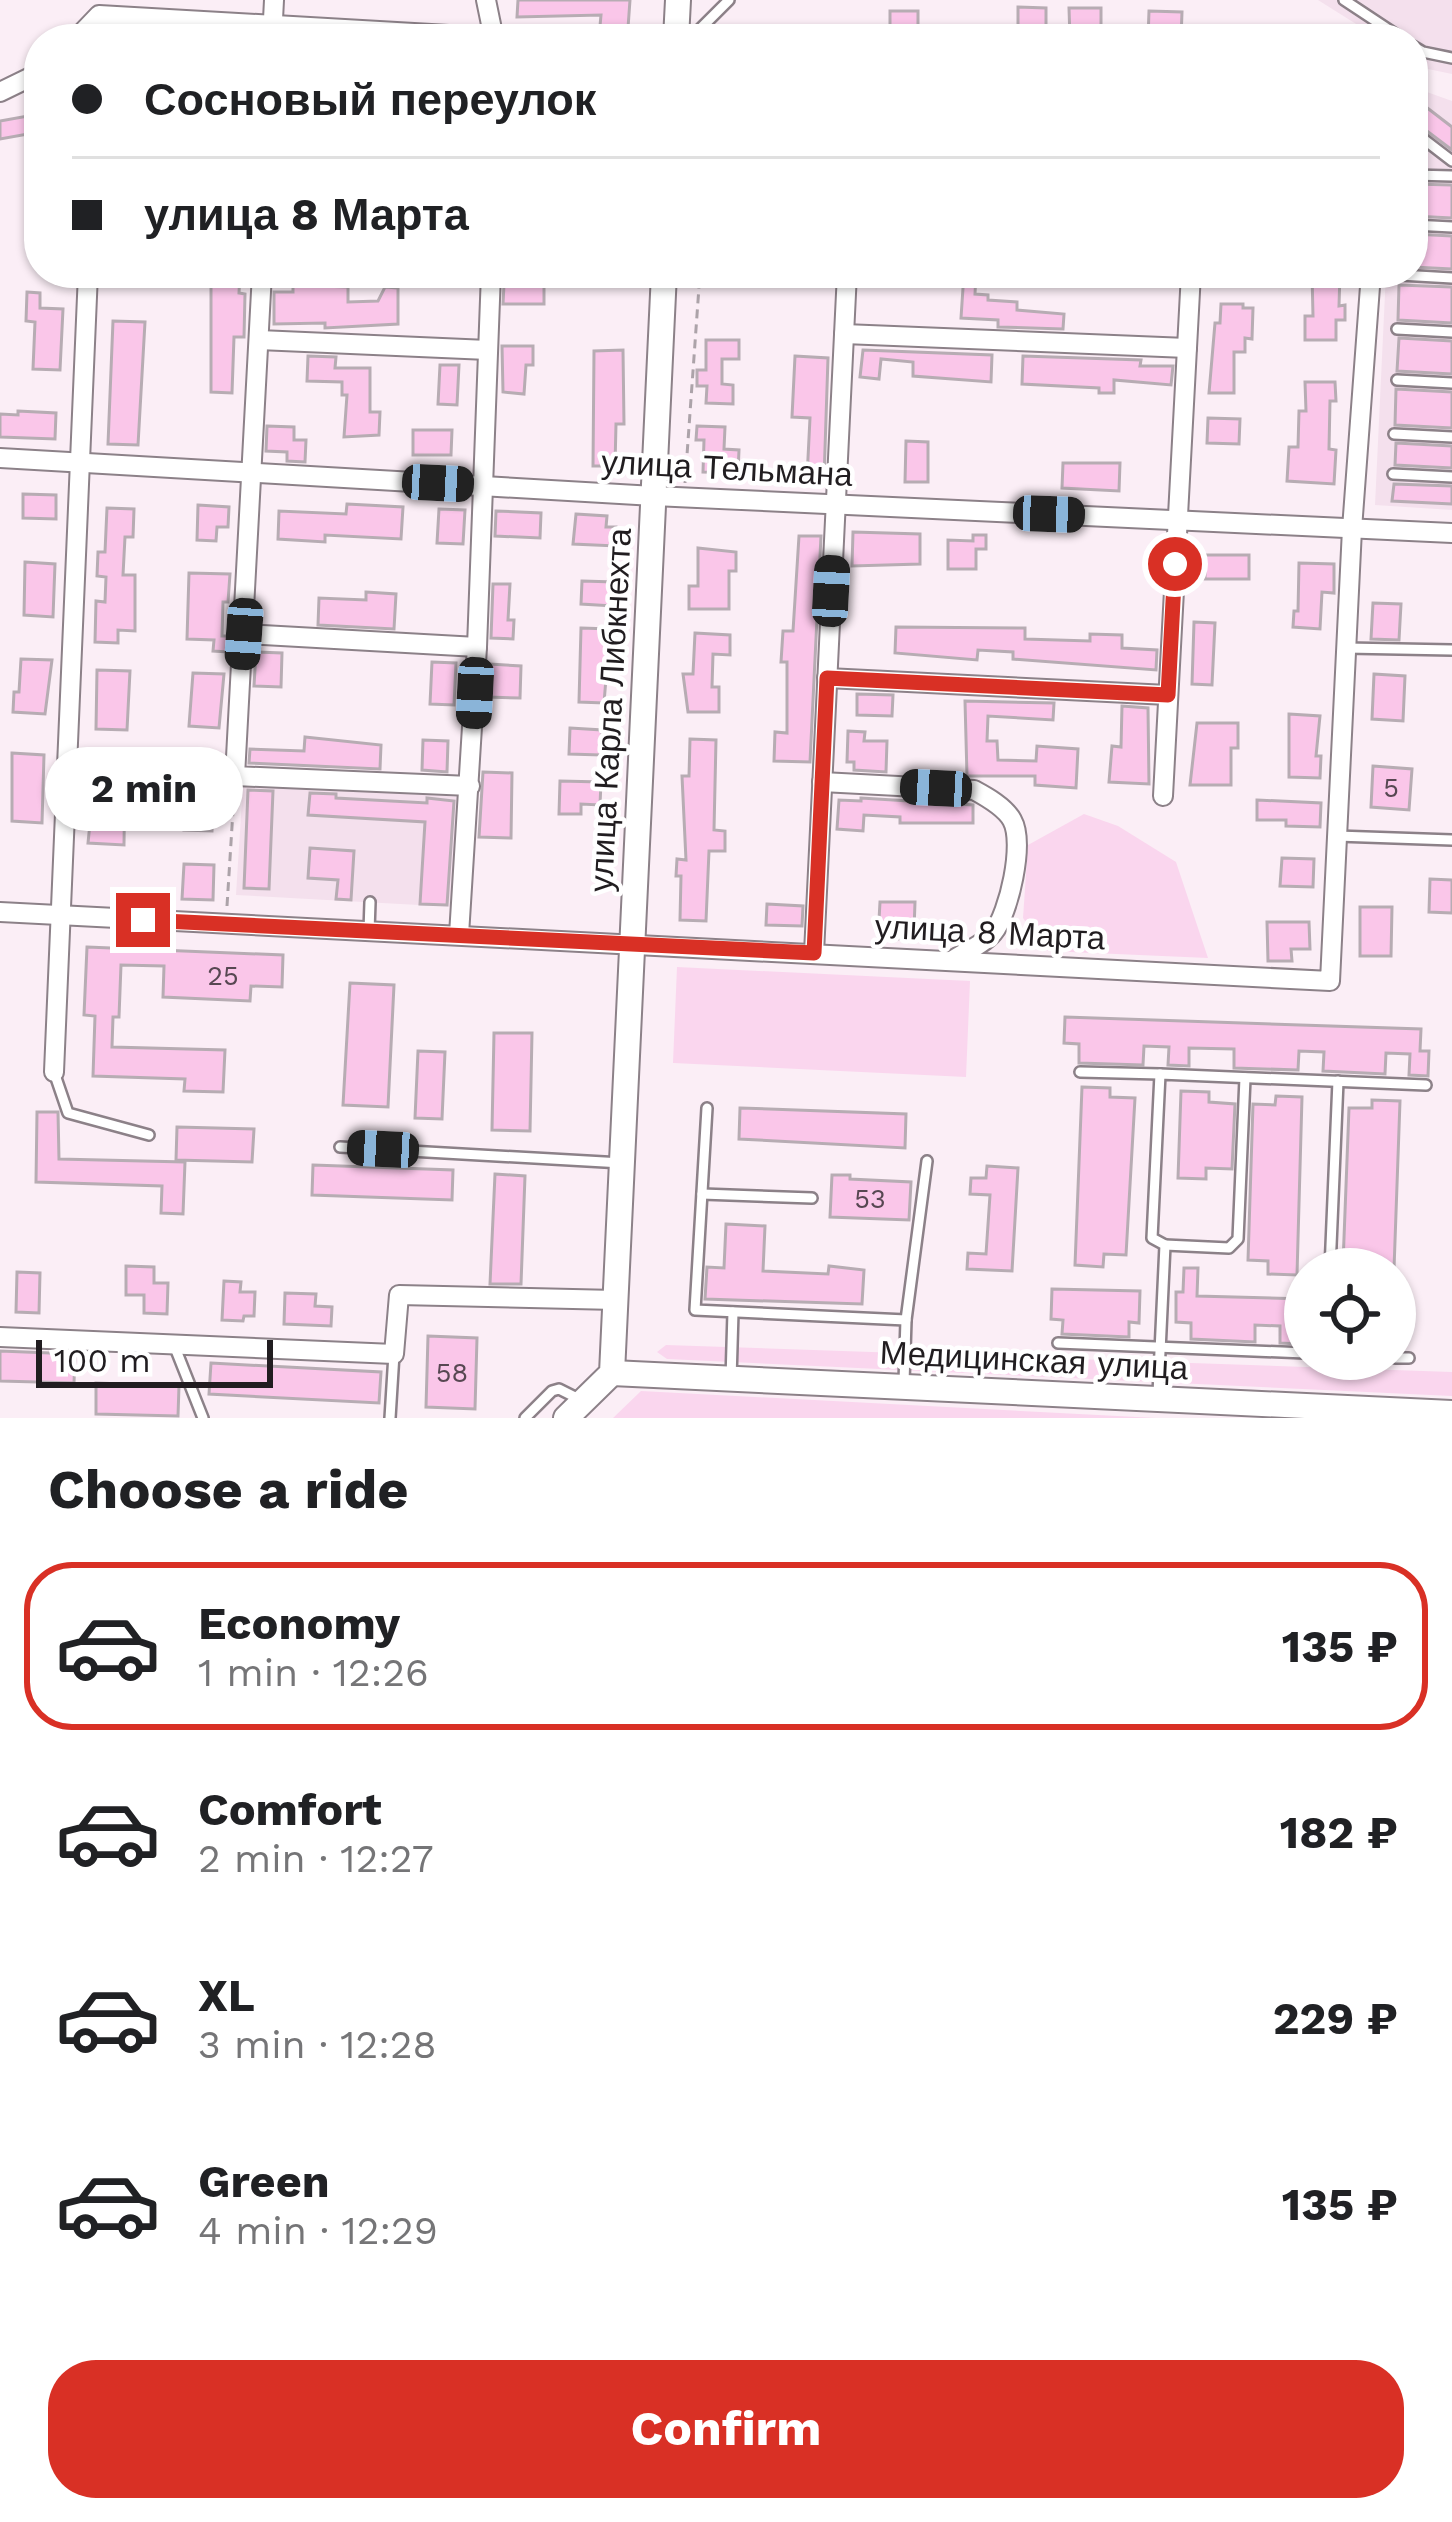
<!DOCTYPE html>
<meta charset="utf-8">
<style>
:root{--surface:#fff;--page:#f6f6f6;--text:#202124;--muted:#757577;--line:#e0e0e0;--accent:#d93025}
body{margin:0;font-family:"Work Sans",sans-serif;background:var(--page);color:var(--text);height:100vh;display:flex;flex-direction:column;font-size:45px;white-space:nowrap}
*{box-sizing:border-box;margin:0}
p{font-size:39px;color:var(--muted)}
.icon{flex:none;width:66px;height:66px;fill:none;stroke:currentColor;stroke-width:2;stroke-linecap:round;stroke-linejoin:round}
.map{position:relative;height:1418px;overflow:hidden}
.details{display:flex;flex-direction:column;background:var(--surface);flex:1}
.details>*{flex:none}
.top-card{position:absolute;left:24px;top:24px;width:1404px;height:264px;border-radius:48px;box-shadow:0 3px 9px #0004;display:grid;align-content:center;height:264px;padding:0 48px;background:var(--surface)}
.controls{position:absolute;left:1284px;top:1248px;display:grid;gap:24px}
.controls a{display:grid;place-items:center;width:132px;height:132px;border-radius:50%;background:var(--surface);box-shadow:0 3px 9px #0004;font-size:60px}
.scale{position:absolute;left:36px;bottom:30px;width:237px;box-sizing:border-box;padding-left:12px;border:6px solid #211d20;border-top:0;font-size:33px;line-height:42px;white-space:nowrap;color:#211d20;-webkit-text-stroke:9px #fff;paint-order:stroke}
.end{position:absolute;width:54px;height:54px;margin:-27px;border:15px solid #d93025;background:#fff;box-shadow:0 0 0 6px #fff}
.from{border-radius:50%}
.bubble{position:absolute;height:84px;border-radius:42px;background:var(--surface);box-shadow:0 3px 9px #0004;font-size:39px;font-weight:700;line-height:84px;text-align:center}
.car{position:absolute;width:36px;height:72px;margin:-36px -18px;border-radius:15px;box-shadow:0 0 9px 3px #0007;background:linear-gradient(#222 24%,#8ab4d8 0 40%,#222 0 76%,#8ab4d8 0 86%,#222 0)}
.top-card b{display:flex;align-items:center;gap:42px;height:114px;font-size:45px}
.top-card b+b{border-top:3px solid var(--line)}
.top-card i{width:30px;height:30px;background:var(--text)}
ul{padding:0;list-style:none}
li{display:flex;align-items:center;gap:36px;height:168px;margin:0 24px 18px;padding:0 24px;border:6px solid transparent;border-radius:48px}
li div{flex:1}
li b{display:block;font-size:45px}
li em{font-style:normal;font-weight:700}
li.on{border-color:var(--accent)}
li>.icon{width:108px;height:108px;stroke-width:1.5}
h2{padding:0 48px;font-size:54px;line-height:144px}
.primary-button{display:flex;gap:24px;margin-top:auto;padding:24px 48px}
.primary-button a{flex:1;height:138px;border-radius:48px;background:var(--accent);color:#fff;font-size:48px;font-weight:700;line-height:138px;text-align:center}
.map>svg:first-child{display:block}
.built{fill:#f4e0ed}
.green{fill:#fad6ee}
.building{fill:#fac6e9;stroke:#b7acb3;stroke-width:3}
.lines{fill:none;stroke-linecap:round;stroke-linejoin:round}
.lane-casing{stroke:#8c8188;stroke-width:14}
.street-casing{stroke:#8c8188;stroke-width:22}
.secondary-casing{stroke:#8c8188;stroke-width:28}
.path{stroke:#aca3a9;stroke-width:3;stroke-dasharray:9 6;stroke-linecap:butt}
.lane{stroke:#fff;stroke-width:9}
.street{stroke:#fff;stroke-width:18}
.secondary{stroke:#fff;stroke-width:24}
.route{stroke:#d93025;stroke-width:15}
.labels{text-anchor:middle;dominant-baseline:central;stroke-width:9;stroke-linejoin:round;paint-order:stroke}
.number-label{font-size:27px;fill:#574752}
.street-label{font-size:33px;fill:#211d20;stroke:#fff}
</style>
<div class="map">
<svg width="1452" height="1418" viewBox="0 0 1452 1418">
<rect width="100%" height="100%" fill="#fbeef6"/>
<!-- built -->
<g class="built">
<polygon points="1318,0 1452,0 1452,74 1428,69 1413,60 1413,39 1380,39"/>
<polygon points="1413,87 1452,101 1452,510 1375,505 1386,273 1413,273"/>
<polygon points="243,784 462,797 455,907 236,895"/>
</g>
<!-- green -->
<g class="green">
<polygon points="1084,814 1118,826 1176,862 1208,958 1047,951 1023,918 1028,845"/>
<polygon points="677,967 970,981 966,1077 673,1063"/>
<polygon points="666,1345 1452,1372 1452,1396 667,1359 657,1352"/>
<polygon points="641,1391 1156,1418 613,1418"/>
</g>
<!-- building -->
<g class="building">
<polygon points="518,0 630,0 628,28 600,26 601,15 517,17"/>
<polygon points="1018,7 1046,8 1046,37 1018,36"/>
<polygon points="1069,8 1101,8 1101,39 1070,39"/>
<rect x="890" y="11" width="28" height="28"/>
<polygon points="1149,11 1182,12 1181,39 1148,39"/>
<polygon points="1417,100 1452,127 1452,150 1415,122"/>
<polygon points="39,114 39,132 0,139 0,121"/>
<polygon points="1413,184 1452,185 1452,218 1413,216"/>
<polygon points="1413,234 1452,236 1452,269 1413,267"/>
<polygon points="211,273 240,273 239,293 245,294 244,337 234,337 232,393 211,392"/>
<polygon points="964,273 976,273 975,294 988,295 988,300 1017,302 1017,310 1064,314 1063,329 998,327 998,320 961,318"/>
<polygon points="1312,273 1340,273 1339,306 1345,305 1345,320 1336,320 1336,340 1305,340 1305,316 1313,316"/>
<polygon points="504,284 544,284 544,304 503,304"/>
<polygon points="293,285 348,287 348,302 378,301 385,287 398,288 398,324 325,328 325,323 274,324 274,292 293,292"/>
<polygon points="1399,285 1452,287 1452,323 1398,320"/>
<polygon points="27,292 40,293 40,308 63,309 60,370 33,369 35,322 26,321"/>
<polygon points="1221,304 1243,304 1243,308 1253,308 1252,339 1245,338 1245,352 1234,352 1234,393 1209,393 1215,323 1220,323"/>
<polygon points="113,321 145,322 138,445 108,444"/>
<polygon points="1399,338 1452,341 1452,374 1397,371"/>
<polygon points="706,340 739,340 739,359 722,359 722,384 733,385 733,404 706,403 707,386 697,386 697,370 706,370"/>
<polygon points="502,346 533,346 533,365 526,365 524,394 503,392"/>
<polygon points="623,350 624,424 616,424 615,466 593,466 594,351"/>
<polygon points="863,350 992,355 991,382 913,376 913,362 881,359 879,379 860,377"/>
<polygon points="308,356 336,357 335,368 370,368 370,412 380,412 379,435 344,437 347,395 342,395 342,382 307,381"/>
<polygon points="795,356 828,358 824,479 807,478 810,418 792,417"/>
<polygon points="1023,356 1141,360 1140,366 1173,366 1171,385 1114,380 1114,393 1099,393 1099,388 1022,384"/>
<polygon points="440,365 459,365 457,405 438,404"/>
<polygon points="1305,382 1335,382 1336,401 1330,401 1329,449 1336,450 1334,484 1287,481 1289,447 1298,447 1299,411 1306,411"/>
<polygon points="1396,389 1452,392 1452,428 1395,425"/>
<polygon points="18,411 56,413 55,439 0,437 0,414 18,415"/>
<polygon points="1208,418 1240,419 1239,444 1207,443"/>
<polygon points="267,426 294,427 294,440 306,440 305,462 287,461 287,452 266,451"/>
<polygon points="697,426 725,427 724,449 739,450 738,473 703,472 704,440 696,440"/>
<polygon points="413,430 452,430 451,455 413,455"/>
<polygon points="906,441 928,442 928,482 905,482"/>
<polygon points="1396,443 1452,446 1452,468 1395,465"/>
<polygon points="1063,463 1120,463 1119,491 1062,488"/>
<polygon points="1394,484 1452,486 1452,504 1392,501"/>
<polygon points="23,494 56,495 56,519 23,518"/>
<polygon points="347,504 403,507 401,539 325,535 325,542 278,539 279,511 346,514"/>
<polygon points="198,505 229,507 228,527 217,527 216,541 197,540"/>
<polygon points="107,508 134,509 133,537 125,537 123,575 135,575 135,631 118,630 118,643 95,642 96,601 105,602 106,577 97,576 98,552 105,552"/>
<polygon points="439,509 465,510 463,544 437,543"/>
<polygon points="496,511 541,513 540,538 495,536"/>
<polygon points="576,514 607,516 606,527 616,527 616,546 573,544"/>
<polygon points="853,532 920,534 920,564 852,566"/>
<polygon points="973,535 986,535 986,549 976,549 976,569 948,569 948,540 973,541"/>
<polygon points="799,536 821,536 810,762 774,761 775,732 787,733 787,662 781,662 783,631 793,631"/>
<polygon points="698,548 736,552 736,571 729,571 729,609 689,609 689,586 698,586"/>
<rect x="1205" y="555" width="44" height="24"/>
<polygon points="25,562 55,564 53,617 24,615"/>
<polygon points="1299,563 1334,564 1334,593 1322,592 1320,629 1293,627 1294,611 1298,611"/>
<polygon points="189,573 230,574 228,602 223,602 222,636 229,636 228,652 213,651 214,640 187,639"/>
<polygon points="582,581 614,582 613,606 581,604"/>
<polygon points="493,584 510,584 508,620 514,620 513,639 491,638"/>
<polygon points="366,592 396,594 394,629 318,625 319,598 366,600"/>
<polygon points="1373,603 1401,604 1399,640 1371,639"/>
<polygon points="1194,622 1215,623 1212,685 1192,684"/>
<polygon points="896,627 1025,628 1025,639 1090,641 1090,634 1122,635 1122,648 1157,650 1156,670 1013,659 1013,652 978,650 977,660 895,653"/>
<polygon points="581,628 610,629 604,703 579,702"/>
<polygon points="695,633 730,635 730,655 713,654 712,687 719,687 719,712 688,712 683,674 693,674"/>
<polygon points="256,652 282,653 281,687 254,686"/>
<polygon points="21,659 52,660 45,714 13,712 14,692 19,692"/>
<polygon points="432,662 456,663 454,705 430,704"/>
<polygon points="489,664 521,666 520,698 487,697"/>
<polygon points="97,670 130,671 127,730 96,729"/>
<polygon points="193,673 224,674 219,728 189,726"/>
<polygon points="1374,674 1405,676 1403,721 1372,719"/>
<polygon points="857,694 893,695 892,716 857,715"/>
<polygon points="965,701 1054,703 1053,720 988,716 987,741 997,741 998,760 1036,761 1037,746 1078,749 1076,788 1035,785 1035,776 967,776"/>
<polygon points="1122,706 1148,708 1149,784 1109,782 1112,746 1121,747"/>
<polygon points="1289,714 1320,716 1316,756 1321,756 1320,778 1289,777"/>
<polygon points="1197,723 1238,723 1238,748 1231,748 1231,785 1190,785"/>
<polygon points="570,728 602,730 601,755 569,754"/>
<polygon points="848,731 865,732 864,741 887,741 886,772 854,770 854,762 847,762"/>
<polygon points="305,737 381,745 380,769 249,763 250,749 304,751"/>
<polygon points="690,739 716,740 714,830 725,831 725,851 709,851 706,921 680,920 681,876 676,876 677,859 686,860 682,776 689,776"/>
<polygon points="423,740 448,741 447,772 422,770"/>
<polygon points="194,751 209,752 207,812 213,813 212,831 184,830 185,811 191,812"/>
<polygon points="12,753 44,755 42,823 12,821"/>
<polygon points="96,764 125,765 124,845 88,843"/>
<polygon points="1373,766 1412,769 1409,810 1371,807"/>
<polygon points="483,772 512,773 511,838 479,837"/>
<polygon points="560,781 601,782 600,805 581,804 581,814 559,814"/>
<polygon points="248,790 273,791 269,889 244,888"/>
<polygon points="310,793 336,794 336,798 427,803 427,798 454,801 447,905 420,904 425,822 308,815"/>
<polygon points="861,798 973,805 973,823 900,823 900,817 864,815 863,831 837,829 839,800 861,801"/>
<polygon points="1257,800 1321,803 1320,827 1286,826 1286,820 1257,820"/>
<polygon points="310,848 354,851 351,900 336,899 338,880 308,878"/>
<polygon points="1282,858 1314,859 1313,887 1280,886"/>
<polygon points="184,864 214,865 213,900 182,899"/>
<polygon points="1430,879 1452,880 1452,913 1429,912"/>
<polygon points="880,902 915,902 914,930 899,930 898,939 878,938"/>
<polygon points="767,904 803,906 802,926 766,925"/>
<polygon points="1360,907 1392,907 1391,956 1360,956"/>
<polygon points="1267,922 1309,922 1310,949 1291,949 1292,961 1268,961"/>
<polygon points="87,947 283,955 282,987 251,986 250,1001 163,997 164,966 121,965 119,1017 113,1017 112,1047 225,1050 223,1092 184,1091 185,1079 93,1076 95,1016 84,1015"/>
<polygon points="350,983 394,985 388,1107 343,1105"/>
<polygon points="1065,1017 1421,1029 1420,1051 1429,1051 1428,1076 1409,1075 1410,1054 1386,1053 1385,1074 1323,1071 1324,1052 1299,1051 1298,1070 1234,1068 1234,1049 1189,1048 1189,1066 1168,1065 1169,1047 1144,1046 1143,1065 1079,1063 1079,1044 1064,1043"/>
<polygon points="494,1033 532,1033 530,1131 492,1130"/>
<polygon points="418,1051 445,1052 442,1119 415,1118"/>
<polygon points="1082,1087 1110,1088 1110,1097 1135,1098 1126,1255 1104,1254 1103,1267 1075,1265"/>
<polygon points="1181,1091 1209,1092 1209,1102 1235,1104 1232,1169 1206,1168 1206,1179 1178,1178"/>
<polygon points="1276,1096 1302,1097 1297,1275 1268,1274 1268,1261 1248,1260 1253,1104 1275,1105"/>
<polygon points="1372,1100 1400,1101 1394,1269 1364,1269 1364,1264 1343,1264 1349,1108 1372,1108"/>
<polygon points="740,1108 906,1114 905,1148 739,1139"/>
<polygon points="37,1112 58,1112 59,1159 185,1162 183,1214 161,1213 162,1186 36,1182"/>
<polygon points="177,1127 254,1129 252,1162 176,1160"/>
<polygon points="313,1165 453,1170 452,1200 312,1195"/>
<polygon points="987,1166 1018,1168 1012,1271 967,1269 968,1253 986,1254 990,1195 970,1194 971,1178 986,1178"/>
<polygon points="495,1174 525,1176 521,1284 490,1284"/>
<polygon points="832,1175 850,1175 850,1179 911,1182 909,1220 830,1217"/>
<polygon points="726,1224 765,1226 763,1271 828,1274 829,1266 864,1270 862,1304 705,1299 707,1267 724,1268"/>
<polygon points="126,1266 154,1267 154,1283 168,1283 167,1314 144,1313 144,1295 126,1295"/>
<polygon points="1184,1268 1198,1268 1197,1296 1305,1299 1300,1344 1280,1343 1280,1326 1255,1325 1255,1342 1191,1339 1191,1323 1176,1322 1176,1292 1183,1292"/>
<polygon points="17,1272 40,1273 39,1313 16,1312"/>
<polygon points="224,1281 241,1282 240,1292 255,1292 254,1316 244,1316 243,1321 222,1320"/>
<polygon points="1052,1289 1140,1291 1139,1323 1129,1322 1129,1337 1062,1334 1063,1320 1051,1319"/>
<polygon points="285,1293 316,1294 315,1306 332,1307 331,1326 284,1324"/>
<polygon points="428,1336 477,1338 475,1409 426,1407"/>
<polygon points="0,1351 75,1354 74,1383 0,1381"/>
<polygon points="211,1363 381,1372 379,1403 209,1394"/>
<polygon points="96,1383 179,1386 178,1416 96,1414"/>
</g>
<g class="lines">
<!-- lane casing -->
<g class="lane-casing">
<g id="lane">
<polyline points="1344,0 1403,39"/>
<polyline points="690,39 729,0"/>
<polyline points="1413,46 1423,52 1452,58"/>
<polyline points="1413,131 1452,161"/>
<polyline points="1413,175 1452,176"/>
<polyline points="1413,225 1452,227"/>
<polyline points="1400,275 1452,278"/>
<polyline points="1397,329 1452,332"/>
<polyline points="1397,380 1452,383"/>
<polyline points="1394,434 1452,437"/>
<polyline points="1393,474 1452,477"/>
<polyline points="1346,648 1452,650"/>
<polyline points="1337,836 1452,840"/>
<polyline points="369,931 370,902"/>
<polyline points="54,1072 68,1113 149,1135"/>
<polyline points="1080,1072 1160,1074"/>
<polyline points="707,1108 695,1310 906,1320"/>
<polyline points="340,1147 622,1163"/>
<polyline points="702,1194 812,1198"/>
<polyline points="1165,1245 1229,1248 1238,1239 1245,1078"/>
<polyline points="1330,1269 1338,1081"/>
<polyline points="1058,1343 1305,1353"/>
<polyline points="174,1345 203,1418"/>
<polyline points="1395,1358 1409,1358"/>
<polyline points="731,1379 733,1312"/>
<polyline points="904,1382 906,1320 927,1161"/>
<polyline points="1158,1394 1165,1245 1152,1238 1160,1074 1426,1085"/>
<polyline points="390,1418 394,1354"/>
<polyline points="525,1418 552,1391 559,1389 583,1401"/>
</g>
</g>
<!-- street casing -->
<g class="street-casing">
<g id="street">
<polyline points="486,0 494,39"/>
<polyline points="76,39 99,15 518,39"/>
<polyline points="272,39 274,0"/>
<polyline points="0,92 39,73"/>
<polyline points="262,273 235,776 470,786"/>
<polyline points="844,334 1187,348"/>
<polyline points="259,340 488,350"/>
<polyline points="0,458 654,496 1452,533"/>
<polyline points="244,634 477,647"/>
<polyline points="827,678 1168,695"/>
<path d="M822 782 974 790C987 797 1005 807 1012 820 1025 843 1009 913 993 933 984 944 965 952 953 960"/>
<polyline points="1163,796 1191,273"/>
<polyline points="0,912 1330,981 1352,529 1371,273"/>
<polyline points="459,935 477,647 491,273"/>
<polyline points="814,953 847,273"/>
<polyline points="54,1072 88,273"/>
<polyline points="0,1337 394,1354 399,1295 616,1300"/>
</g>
</g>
<!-- secondary casing -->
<g class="secondary-casing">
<g id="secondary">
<polyline points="676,39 678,0"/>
<polyline points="612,1373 1452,1413"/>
<polyline points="566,1418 612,1373 664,273"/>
</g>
</g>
<!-- path -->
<g class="path">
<polyline points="685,483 700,273"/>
<polyline points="227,906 234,795"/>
</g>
<!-- lane -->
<use href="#lane" class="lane"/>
<!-- street -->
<use href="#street" class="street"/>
<!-- secondary -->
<use href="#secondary" class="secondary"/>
</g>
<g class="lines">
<!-- route -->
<polyline class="route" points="143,920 814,953 827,678 1168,695 1175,564"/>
</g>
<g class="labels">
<!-- number labels -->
<g class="number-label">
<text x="1391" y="788">5</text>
<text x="223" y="976">25</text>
<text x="870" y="1199">53</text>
<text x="452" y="1373">58</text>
</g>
<!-- street labels -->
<g class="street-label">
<text transform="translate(727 468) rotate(3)">улица Тельмана</text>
<text transform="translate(610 710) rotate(-87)">улица Карла Либкнехта</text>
<text transform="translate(990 932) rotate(3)">улица 8 Марта</text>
<text transform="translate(1034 1360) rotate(3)">Медицинская улица</text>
</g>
</g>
</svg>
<div class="controls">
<a><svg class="icon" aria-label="locate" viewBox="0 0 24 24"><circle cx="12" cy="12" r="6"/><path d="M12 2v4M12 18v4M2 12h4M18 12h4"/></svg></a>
</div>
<div class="scale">100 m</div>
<i class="end from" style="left:1175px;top:564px"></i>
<i class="end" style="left:143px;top:920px"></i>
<div class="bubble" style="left:45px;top:747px;width:198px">2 min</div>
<i class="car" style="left:438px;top:483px;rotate:93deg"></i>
<i class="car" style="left:1049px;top:514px;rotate:92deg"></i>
<i class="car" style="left:831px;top:591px;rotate:3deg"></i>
<i class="car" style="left:244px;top:634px;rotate:184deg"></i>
<i class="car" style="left:475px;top:693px;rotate:183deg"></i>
<i class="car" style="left:936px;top:788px;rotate:273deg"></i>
<i class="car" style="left:383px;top:1149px;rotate:273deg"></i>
<div class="top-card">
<b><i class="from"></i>Сосновый переулок</b>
<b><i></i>улица 8 Марта</b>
</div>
</div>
<section class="details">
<h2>Choose a ride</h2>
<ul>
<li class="on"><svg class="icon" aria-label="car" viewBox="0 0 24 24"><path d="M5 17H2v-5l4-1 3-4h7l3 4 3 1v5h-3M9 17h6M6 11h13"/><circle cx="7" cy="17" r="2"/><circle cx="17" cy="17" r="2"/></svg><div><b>Economy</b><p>1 min · 12:26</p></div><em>135 ₽</em></li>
<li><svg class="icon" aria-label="car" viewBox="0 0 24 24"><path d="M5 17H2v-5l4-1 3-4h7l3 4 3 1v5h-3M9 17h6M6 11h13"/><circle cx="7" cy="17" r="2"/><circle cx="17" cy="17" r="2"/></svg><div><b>Comfort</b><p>2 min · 12:27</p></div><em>182 ₽</em></li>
<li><svg class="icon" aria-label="car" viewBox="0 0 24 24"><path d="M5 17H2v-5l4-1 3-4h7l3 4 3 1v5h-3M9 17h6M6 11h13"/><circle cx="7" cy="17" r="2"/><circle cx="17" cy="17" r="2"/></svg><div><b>XL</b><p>3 min · 12:28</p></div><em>229 ₽</em></li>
<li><svg class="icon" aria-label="car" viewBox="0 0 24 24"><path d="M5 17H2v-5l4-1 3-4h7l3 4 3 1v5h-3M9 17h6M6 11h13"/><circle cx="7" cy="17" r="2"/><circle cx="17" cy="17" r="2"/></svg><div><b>Green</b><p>4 min · 12:29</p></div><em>135 ₽</em></li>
</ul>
<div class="primary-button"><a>Confirm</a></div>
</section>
